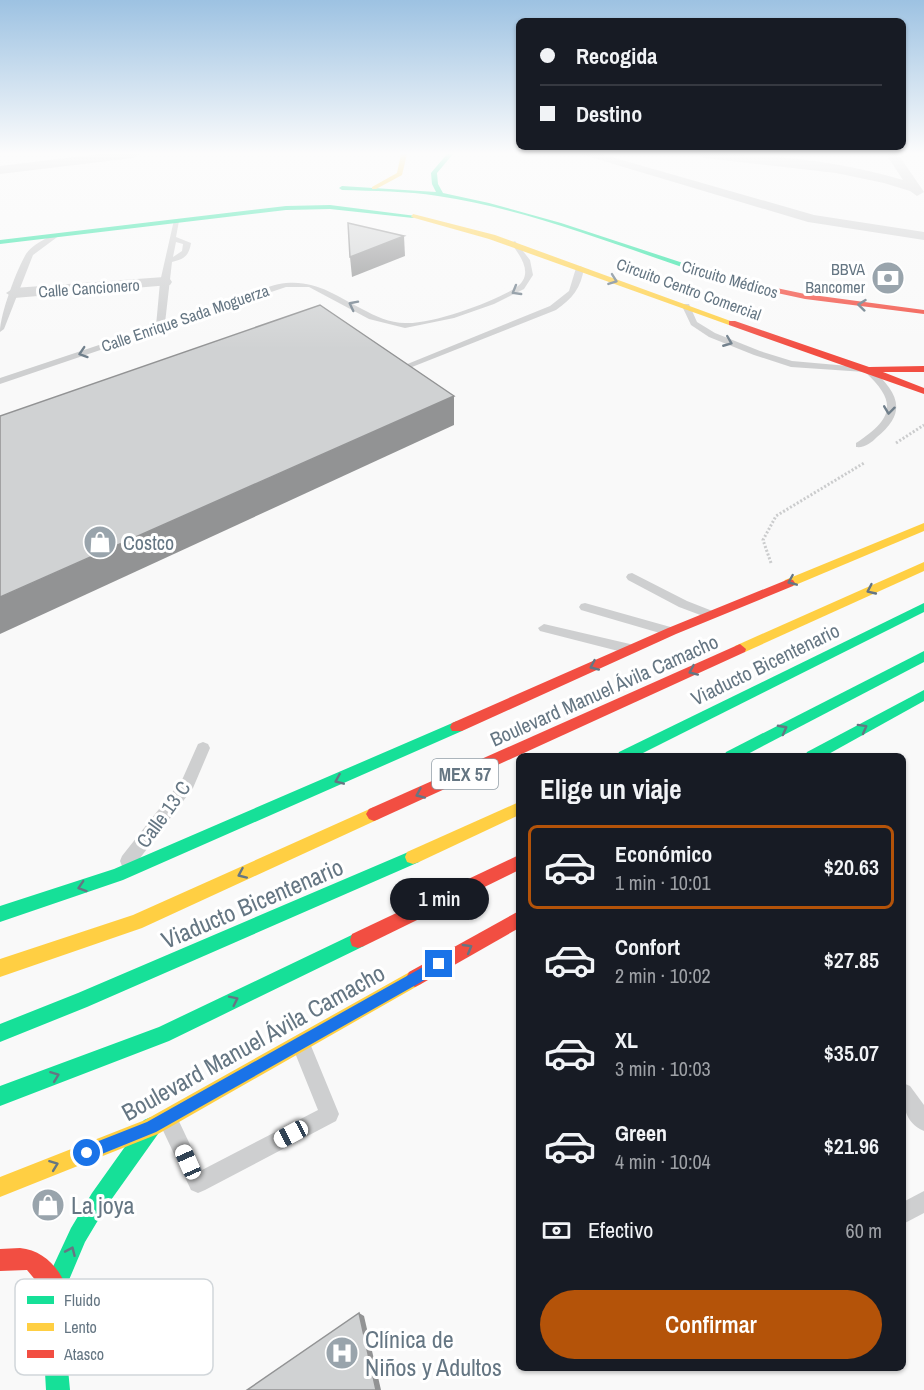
<!DOCTYPE html>
<html lang="es">
<meta charset="utf-8">
<style>
:root{--surface:#171b24;--page:#242831;--text:#f1f3f6;--muted:#9ea1a6;--line:#363941;--accent:#b45309}
body{margin:0;font-family:"Archivo Narrow",sans-serif;background:var(--page);color:var(--text);height:100vh;display:flex;flex-direction:column;font-size:22px;white-space:nowrap}
*{box-sizing:border-box;margin:0}
p{font-size:20px;color:var(--muted)}
.icon{flex:none;width:33px;height:33px;fill:none;stroke:currentColor;stroke-width:2;stroke-linecap:round;stroke-linejoin:round}
.map{position:relative;flex:1;overflow:hidden}
.side{position:absolute;left:516px;top:753px;width:390px;height:618px;display:flex;flex-direction:column;background:var(--surface);border-radius:9px;box-shadow:0 2px 4px #0004}
.side>*{flex:none}
.banner{position:absolute;left:516px;top:18px;width:390px;height:132px;border-radius:9px;box-shadow:0 2px 4px #0004;display:grid;align-content:center;height:132px;padding:0 24px;background:var(--surface)}
.end{position:absolute;width:27px;height:27px;margin:-14px;border:8px solid #1a73e8;background:#fff;box-shadow:0 0 0 3px #fff}
.from{border-radius:50%}
.bubble{position:absolute;height:42px;border-radius:21px;background:var(--surface);box-shadow:0 2px 4px #0004;font-size:20px;font-weight:600;line-height:42px;text-align:center}
.car{position:absolute;width:18px;height:36px;margin:-18px -9px;border-radius:8px;box-shadow:0 0 4px 2px #0007;background:linear-gradient(#fff 24%,#345 0 40%,#fff 0 76%,#345 0 86%,#fff 0)}
.banner b{display:flex;align-items:center;gap:21px;height:57px;font-size:22px}
.banner b+b{border-top:2px solid var(--line)}
.banner i{width:15px;height:15px;background:var(--text)}
ul{padding:0;list-style:none}
li{display:flex;align-items:center;gap:18px;height:84px;margin:0 12px 9px;padding:0 12px;border:3px solid transparent;border-radius:9px}
li div{flex:1}
li b{display:block;font-size:22px}
li em{font-style:normal;font-weight:600}
li.active{border-color:var(--accent)}
li>.icon{width:54px;height:54px;stroke-width:1.5}
h2{padding:0 24px;font-size:27px;line-height:72px}
.pay{display:flex;align-items:center;gap:15px;height:66px;padding:0 24px;font-size:22px}
.pay p{margin-inline-start:auto}
.action{display:flex;gap:12px;margin-top:auto;padding:12px 24px}
.action a{flex:1;height:69px;border-radius:36px;background:var(--accent);color:#fff;font-size:24px;font-weight:600;line-height:69px;text-align:center}
.map>svg:first-child{display:block}
.lines{fill:none;stroke-linecap:round;stroke-linejoin:round}
.path{stroke:#cbcccd;stroke-width:3;stroke-dasharray:2 2;stroke-linecap:butt}
.lane{fill:#cecfd0;fill-rule:evenodd}
.street{fill:#cecfd0;fill-rule:evenodd}
.fast{fill:#16e098;fill-rule:evenodd}
.slow{fill:#ffcf43;fill-rule:evenodd}
.jam{fill:#f24e42;fill-rule:evenodd}
.shaded-wall{fill:#929394}
.building{fill:#d0d2d3;stroke:#929394;stroke-width:1.5}
.oneway{stroke:#657683}
.oneway2{stroke:#707f8b}
.route{fill:#1a73e8}
.labels{text-anchor:middle;dominant-baseline:central;stroke-width:6;stroke-linejoin:round;paint-order:stroke}
.far-poi-label{font-size:16px;fill:#657683;stroke:#fff;text-anchor:end}
.far-street-label{font-size:16px;fill:#657683;stroke:#fff}
.shield{fill:#fff;stroke:#939fa8;stroke-width:1.5}
.shield-label{font-size:18px;font-weight:bold;fill:#657683}
.poi-label{font-size:20px;fill:#657683;stroke:#fff;text-anchor:start}
.street-label{font-size:20px;fill:#657683;stroke:#fff}
.near-street-label{font-size:24px;fill:#657683;stroke:#fff}
.near-poi-label{font-size:24px;fill:#657683;stroke:#fff;text-anchor:start}
.key{fill:#fff;stroke:#d1d6da;stroke-width:1.5}
.key-label{font-size:16px;fill:#657683}
</style>
<div class="map">
<svg width="924" height="1390" viewBox="0 0 924 1390">
<rect width="100%" height="100%" fill="#f9f9f9"/>
<g class="lines">
<!-- path -->
<g class="path">
<polyline points="896,443 924,425"/>
<polyline points="771,563 763,540 776,516 864,463"/>
</g>
<!-- lane -->
<g class="lane">
<path d="M174 220 179 221 176 237 191 243C189 256 184 259 172 262L165 323C192 314 220 304 247 295 259 291 273 284 286 283 316 280 337 296 362 309 375 316 390 323 405 323 434 324 489 303 514 289 535 276 522 258 511 243L515 241 530 260 533 275 524 289 494 304 454 318 405 328 369 319 309 287H286L0 384V378L156 326 160 282ZM176 242 183 244 182 251 173 257Z"/>
<path d="M54 234 60 235 33 255 4 329 0 332C0 314 17 269 26 254 32 245 45 239 54 234Z"/>
<path d="M580 266 584 268C581 288 572 299 556 310L412 367 405 365 550 306 569 291 576 268Z"/>
<path d="M683 304H689L697 322 715 333 760 351 792 361 871 368C897 392 909 411 877 437 871 443 865 448 856 447V443C892 419 899 403 865 372L791 367 754 355 709 337 691 325 682 306Z"/>
<polygon points="632,573 687,601 715,612 717,615 711,619 679,607 628,580 626,577 628,574"/>
<polygon points="585,603 674,628 676,631 670,636 581,610 579,607 581,604"/>
<polygon points="544,624 630,644 636,649 630,654 540,631 538,628"/>
<polygon points="203,742 208,744 210,748 193,788 134,866 128,868 122,866 120,861 122,856 182,780 198,744"/>
<polygon points="302,1039 309,1041 339,1114 336,1121 205,1190 198,1193 191,1190 159,1122 162,1115 169,1112 176,1115 202,1170 318,1110 293,1048 295,1041"/>
<path d="M903 1083 910 1086 924 1105V1131C903 1122 903 1103 903 1083Z"/>
<polygon points="924,1191 924,1213 903,1224 903,1202"/>
</g>
<!-- street -->
<g class="street">
<polygon points="99,154 139,154 133,158 0,174 0,166"/>
<polygon points="580,154 601,154 814,215 924,232 924,240 808,222"/>
<path d="M698 154C766 154 838 160 903 180L886 154H898L924 192 917 196 910 191 884 183 836 173 704 158Z"/>
<polygon points="164,277 170,279 172,282 170,285 14,298 6,293 14,288"/>
</g>
<!-- fast -->
<g class="fast">
<path d="M447 154H453L437 173 438 184 443 193 489 203 561 223 738 281 731 283C634 253 538 211 438 196 406 191 374 191 342 190L339 188 342 186 436 192 432 184 431 173Z"/>
<polygon points="330,205 416,216 413,218 330,209 286,210 0,244 0,240 286,206"/>
<polygon points="924,603 924,612 637,756 617,756 619,752"/>
<polygon points="924,651 924,662 744,756 724,756 726,752"/>
<polygon points="924,690 924,701 825,756 805,756 807,752"/>
<polygon points="457,721 462,723 464,727 462,731 123,880 0,922 0,906 114,869"/>
<polygon points="413,850 419,852 421,857 419,862 87,1007 0,1042 0,1024 78,993"/>
<polygon points="358,932 364,934 366,940 364,946 169,1041 0,1106 0,1086 159,1027"/>
<polygon points="151,1117 158,1120 161,1127 158,1134 106,1207 85,1242 66,1287 65,1337 70,1390 46,1390 43,1337 44,1286 71,1228 92,1193 144,1120"/>
</g>
<!-- slow -->
<g class="slow">
<polygon points="401,154 407,154 402,175 376,189 372,189 372,187 397,173"/>
<polygon points="413,214 495,235 736,323 729,325 489,239 411,217"/>
<polygon points="924,523 924,531 793,586 785,586 783,583 785,580"/>
<polygon points="924,562 924,571 745,652 735,652 734,649 735,646"/>
<polygon points="519,802 519,815 419,862 413,864 407,862 405,857 407,852"/>
<polygon points="374,807 379,809 382,814 379,819 142,928 0,977 0,959 133,915"/>
<polygon points="415,969 421,972 424,978 421,984 158,1134 0,1197 0,1177 145,1120"/>
</g>
<!-- jam -->
<g class="jam">
<polygon points="734,279 805,294 924,310 924,314 805,299 731,283 730,281"/>
<polygon points="729,321 735,321 869,367 924,366 924,372 883,372 924,388 924,394 729,325"/>
<polygon points="789,579 793,580 795,583 793,586 676,634 462,731 452,731 450,727 452,723 668,628"/>
<polygon points="740,644 746,649 745,652 379,819 374,821 369,819 366,814 369,809"/>
<polygon points="519,855 519,870 364,946 358,948 352,946 350,940 352,934"/>
<polygon points="519,911 519,928 421,984 415,987 409,984 406,978 409,972"/>
<path d="M20 1248C42 1250 58 1266 66 1286L63 1294 55 1297 47 1294 27 1270 0 1271V1249Z"/>
</g>
</g>
<!-- shaded-wall -->
<g class="shaded-wall">
<polygon points="404,236 405,256 352,277 350,257"/>
<polygon points="454,396 454,425 0,634 0,597"/>
<polygon points="359,1313 364,1316 381,1390 376,1390"/>
</g>
<!-- building -->
<g class="building">
<polygon points="348,223 404,236 350,257"/>
<polygon points="320,305 454,396 0,597 0,416"/>
<polygon points="359,1313 376,1390 247,1390"/>
</g>
<!-- one-way arrows -->
<defs><path id="oneway-chevron" d="M-2-3.5L2.5 0L-2 3.5" fill="none" stroke-width="1.6" stroke-linecap="round" stroke-linejoin="round" transform="scale(1.5)"/></defs>
<g class="oneway">
<use href="#oneway-chevron" transform="translate(613 280) rotate(20)"/>
<use href="#oneway-chevron" transform="translate(862 305) rotate(-174)"/>
<use href="#oneway-chevron" transform="translate(792 581) rotate(157)"/>
<use href="#oneway-chevron" transform="translate(871 590) rotate(155)"/>
<use href="#oneway-chevron" transform="translate(594 666) rotate(156)"/>
<use href="#oneway-chevron" transform="translate(693 671) rotate(156)"/>
<use href="#oneway-chevron" transform="translate(863 728) rotate(-29)"/>
<use href="#oneway-chevron" transform="translate(783 729) rotate(-28)"/>
<use href="#oneway-chevron" transform="translate(339 780) rotate(157)"/>
<use href="#oneway-chevron" transform="translate(420 794) rotate(156)"/>
<use href="#oneway-chevron" transform="translate(242 874) rotate(156)"/>
<use href="#oneway-chevron" transform="translate(82 887) rotate(162)"/>
<use href="#oneway-chevron" transform="translate(468 948) rotate(-30)"/>
<use href="#oneway-chevron" transform="translate(234 1000) rotate(-26)"/>
<use href="#oneway-chevron" transform="translate(55 1076) rotate(-21)"/>
<use href="#oneway-chevron" transform="translate(54 1165) rotate(-21)"/>
<use href="#oneway-chevron" transform="translate(71 1251) rotate(-66)"/>
</g>
<g class="oneway2">
<use href="#oneway-chevron" transform="translate(516 291) rotate(150)"/>
<use href="#oneway-chevron" transform="translate(353 305) rotate(-153)"/>
<use href="#oneway-chevron" transform="translate(728 342) rotate(22)"/>
<use href="#oneway-chevron" transform="translate(83 353) rotate(162)"/>
<use href="#oneway-chevron" transform="translate(889 410) rotate(97)"/>
</g>
<!-- sky -->
<linearGradient id="sky" x2="0" y2="1"><stop stop-color="#9dc2e2"/><stop offset="0.44" stop-color="#fcfcfc"/><stop offset="1" stop-color="#fcfcfc" stop-opacity="0"/></linearGradient>
<rect width="924" height="349" fill="url(#sky)"/>
<!-- route -->
<polygon class="route" points="439,958 444,960 446,964 444,969 156,1132 87,1160 81,1158 79,1153 81,1148 147,1122"/>
<!-- icons -->
<defs>
<g id="bank-disc" transform="scale(1.725)"><circle r="9.5" fill="#99a4ac" stroke="#fff"/><path d="M-6-4H6V4H-6ZM0-2.3a2.3 2.3 0 1 0 0 4.6a2.3 2.3 0 1 0 0-4.6Z" fill="#fff"/></g>
<g id="shop-disc" transform="scale(1.725)"><circle r="9.5" fill="#99a4ac" stroke="#fff"/><path d="M-5-2.5h2.3a2.7 3.5 0 0 1 5.4 0H5L5.5 6h-11ZM-1.5-2.5h3a1.5 2.3 0 0 0-3 0Z" fill="#fff"/></g>
<g id="hospital-disc" transform="scale(1.725)"><circle r="9.5" fill="#99a4ac" stroke="#fff"/><path d="M-5-5h3v3.5h4V-5h3V5h-3V1.5h-4V5h-3Z" fill="#fff"/></g>
</defs>
<g fill-rule="evenodd">
<use href="#bank-disc" x="888" y="278"/>
<use href="#shop-disc" x="100" y="542"/>
<use href="#shop-disc" x="48" y="1205"/>
<use href="#hospital-disc" x="342" y="1353"/>
</g>
<g class="labels">
<!-- far-poi labels -->
<g class="far-poi-label">
<text x="865" y="269">BBVA<tspan x="865" dy="18">Bancomer</tspan></text>
</g>
<!-- far-street labels -->
<g class="far-street-label">
<text transform="translate(730 279) rotate(16)">Circuito Médicos</text>
<text transform="translate(89 288) rotate(-4)">Calle Cancionero</text>
<text transform="translate(689 289) rotate(20)">Circuito Centro Comercial</text>
<text transform="translate(185 318) rotate(-19)">Calle Enrique Sada Moguerza</text>
</g>
<!-- shield labels -->
<rect class="shield" x="432" y="759" width="66" height="30" rx="4.5"/>
<g class="shield-label">
<text x="465" y="774">MEX 57</text>
</g>
<!-- poi labels -->
<g class="poi-label">
<text x="123" y="542">Costco</text>
</g>
<!-- street labels -->
<g class="street-label">
<text transform="translate(765 664) rotate(-26)">Viaducto Bicentenario</text>
<text transform="translate(604 690) rotate(-24)">Boulevard Manuel Ávila Camacho</text>
<text transform="translate(163 814) rotate(-54)">Calle 13 C</text>
</g>
<!-- near-street labels -->
<g class="near-street-label">
<text transform="translate(252 903) rotate(-23)">Viaducto Bicentenario</text>
<text transform="translate(253 1042) rotate(-29)">Boulevard Manuel Ávila Camacho</text>
</g>
<!-- near-poi labels -->
<g class="near-poi-label">
<text x="71" y="1205">La joya</text>
<text x="365" y="1339">Clínica de<tspan x="365" dy="28">Niños y Adultos</tspan></text>
</g>
</g>
<!-- legend -->
<rect x="15" y="1279" width="198" height="96" rx="9" class="key"/>
<rect x="27" y="1296" width="27" height="8" fill="#16e098"/>
<rect x="27" y="1323" width="27" height="8" fill="#ffcf43"/>
<rect x="27" y="1350" width="27" height="8" fill="#f24e42"/>
<g class="key-label">
<text x="64" y="1306">Fluido</text>
<text x="64" y="1333">Lento</text>
<text x="64" y="1360">Atasco</text>
</g>
</svg>
<i class="end from" style="left:87px;top:1153px"></i>
<i class="end" style="left:439px;top:964px"></i>
<div class="bubble" style="left:390px;top:878px;width:99px">1 min</div>
<i class="car" style="left:291px;top:1134px;rotate:242deg"></i>
<i class="car" style="left:188px;top:1162px;rotate:336deg"></i>
<div class="banner">
<b><i class="from"></i>Recogida</b>
<b><i></i>Destino</b>
</div>
<section class="side">
<h2>Elige un viaje</h2>
<ul>
<li class="active"><svg class="icon" aria-label="car" viewBox="0 0 24 24"><path d="M5 17H2v-5l4-1 3-4h7l3 4 3 1v5h-3M9 17h6M6 11h13"/><circle cx="7" cy="17" r="2"/><circle cx="17" cy="17" r="2"/></svg><div><b>Económico</b><p>1 min · 10:01</p></div><em>$20.63</em></li>
<li><svg class="icon" aria-label="car" viewBox="0 0 24 24"><path d="M5 17H2v-5l4-1 3-4h7l3 4 3 1v5h-3M9 17h6M6 11h13"/><circle cx="7" cy="17" r="2"/><circle cx="17" cy="17" r="2"/></svg><div><b>Confort</b><p>2 min · 10:02</p></div><em>$27.85</em></li>
<li><svg class="icon" aria-label="car" viewBox="0 0 24 24"><path d="M5 17H2v-5l4-1 3-4h7l3 4 3 1v5h-3M9 17h6M6 11h13"/><circle cx="7" cy="17" r="2"/><circle cx="17" cy="17" r="2"/></svg><div><b>XL</b><p>3 min · 10:03</p></div><em>$35.07</em></li>
<li><svg class="icon" aria-label="car" viewBox="0 0 24 24"><path d="M5 17H2v-5l4-1 3-4h7l3 4 3 1v5h-3M9 17h6M6 11h13"/><circle cx="7" cy="17" r="2"/><circle cx="17" cy="17" r="2"/></svg><div><b>Green</b><p>4 min · 10:04</p></div><em>$21.96</em></li>
</ul>
<div class="pay"><svg class="icon" aria-label="cash" viewBox="0 0 24 24"><path d="M3 7h18v10H3z"/><circle cx="12" cy="12" r="2"/></svg>Efectivo<p>60 m</p></div>
<div class="action"><a>Confirmar</a></div>
</section>
</div>
